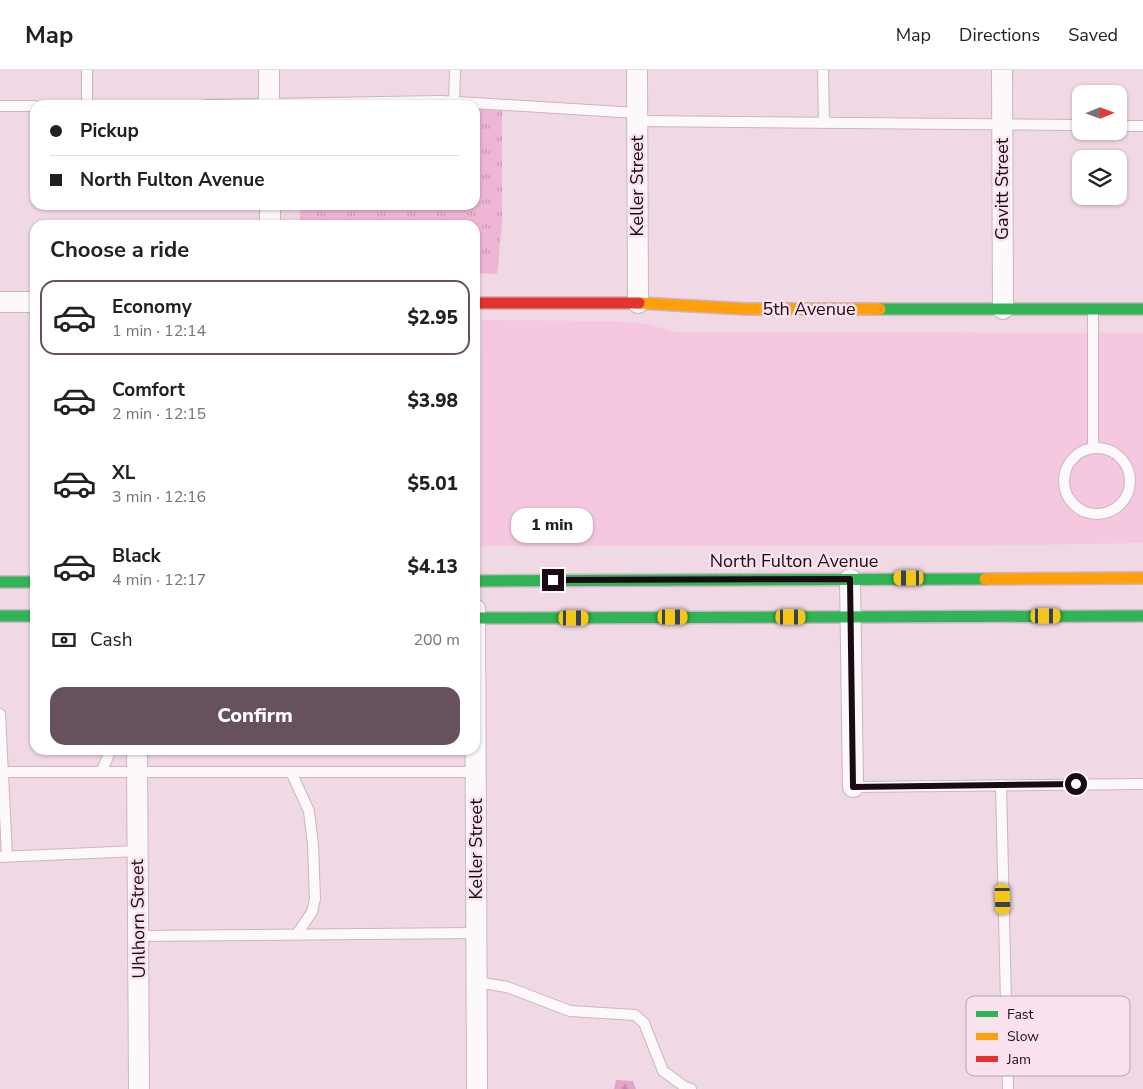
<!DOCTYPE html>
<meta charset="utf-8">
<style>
:root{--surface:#fff;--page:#f6f6f6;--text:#202124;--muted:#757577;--line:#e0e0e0;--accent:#66515c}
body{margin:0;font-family:"Nunito Sans",sans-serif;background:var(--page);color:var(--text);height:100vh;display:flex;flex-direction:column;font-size:19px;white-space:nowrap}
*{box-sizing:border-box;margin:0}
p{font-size:16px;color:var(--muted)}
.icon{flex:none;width:28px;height:28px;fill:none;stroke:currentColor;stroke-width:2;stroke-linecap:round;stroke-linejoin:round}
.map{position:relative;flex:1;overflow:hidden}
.drawer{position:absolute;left:30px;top:150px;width:450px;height:535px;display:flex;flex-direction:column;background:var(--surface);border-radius:15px;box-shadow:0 1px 4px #0004}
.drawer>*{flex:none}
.hud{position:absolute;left:30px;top:30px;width:450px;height:110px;border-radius:15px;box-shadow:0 1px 4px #0004;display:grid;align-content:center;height:110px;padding:0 20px;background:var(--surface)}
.needle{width:32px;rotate:89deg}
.tools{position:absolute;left:1072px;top:15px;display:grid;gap:10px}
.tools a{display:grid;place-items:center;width:55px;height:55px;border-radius:10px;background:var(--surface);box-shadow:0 1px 4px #0004;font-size:25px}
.end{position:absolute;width:22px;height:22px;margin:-11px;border:6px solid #1b0913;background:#fff;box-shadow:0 0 0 2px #fff}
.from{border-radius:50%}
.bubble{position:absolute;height:35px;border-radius:15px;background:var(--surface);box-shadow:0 1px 4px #0004;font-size:16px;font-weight:800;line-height:35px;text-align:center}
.car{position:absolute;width:15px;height:30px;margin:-15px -8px;border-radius:6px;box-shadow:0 0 4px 1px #0007;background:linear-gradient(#f5c518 24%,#345 0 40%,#f5c518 0 76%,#345 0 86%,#f5c518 0)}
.hud b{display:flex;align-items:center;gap:18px;height:48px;font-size:19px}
.hud b+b{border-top:1px solid var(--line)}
.hud i{width:12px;height:12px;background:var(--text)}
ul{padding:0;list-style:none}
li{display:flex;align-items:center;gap:15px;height:75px;margin:0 10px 8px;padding:0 10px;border:2px solid transparent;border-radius:15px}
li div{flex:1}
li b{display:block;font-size:19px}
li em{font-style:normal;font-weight:800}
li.selected{border-color:var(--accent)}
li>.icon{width:45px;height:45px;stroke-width:1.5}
h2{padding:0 20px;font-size:22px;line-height:60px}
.pay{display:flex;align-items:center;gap:12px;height:55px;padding:0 20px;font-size:19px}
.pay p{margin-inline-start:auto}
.action{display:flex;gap:10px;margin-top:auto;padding:10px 20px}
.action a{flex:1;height:58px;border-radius:15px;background:var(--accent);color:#fff;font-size:20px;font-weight:800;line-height:58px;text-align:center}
header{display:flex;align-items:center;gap:30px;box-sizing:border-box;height:70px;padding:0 25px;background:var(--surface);border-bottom:1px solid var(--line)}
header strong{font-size:24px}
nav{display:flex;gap:28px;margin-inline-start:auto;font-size:18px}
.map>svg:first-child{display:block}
.built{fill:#f5c8df}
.grass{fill:url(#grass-tufts)}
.forest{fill:url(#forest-firs)}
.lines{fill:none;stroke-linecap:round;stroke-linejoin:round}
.lane-casing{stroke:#cab5c0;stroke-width:12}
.street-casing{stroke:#cab5c0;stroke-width:22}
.fast-casing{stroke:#cab5c0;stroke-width:14}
.slow-casing{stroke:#cab5c0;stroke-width:14}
.jam-casing{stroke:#cab5c0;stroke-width:14}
.lane{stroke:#fdf9fb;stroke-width:10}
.street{stroke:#fdf9fb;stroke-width:20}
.fast{stroke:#30b455;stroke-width:11}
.slow{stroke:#ff9f0a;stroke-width:11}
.jam{stroke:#e5322d;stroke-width:11}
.route{stroke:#1b0913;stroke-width:6}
.labels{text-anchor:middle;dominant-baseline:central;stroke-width:5;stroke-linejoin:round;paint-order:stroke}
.street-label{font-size:18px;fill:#1b0913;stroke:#f9e2ee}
.key{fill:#f9e2ee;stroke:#b6a1ac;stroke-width:1}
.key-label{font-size:14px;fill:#1b0913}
</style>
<header>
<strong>Map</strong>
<nav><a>Map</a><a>Directions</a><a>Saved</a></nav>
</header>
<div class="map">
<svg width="1143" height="1019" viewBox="0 0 1143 1019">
<defs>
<pattern id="grass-tufts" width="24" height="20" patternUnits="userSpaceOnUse" patternTransform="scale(1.25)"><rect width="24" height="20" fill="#eeb5d4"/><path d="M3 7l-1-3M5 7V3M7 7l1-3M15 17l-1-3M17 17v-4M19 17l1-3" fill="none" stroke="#cc9ab5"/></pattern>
<pattern id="forest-firs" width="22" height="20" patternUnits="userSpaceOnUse" patternTransform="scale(1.25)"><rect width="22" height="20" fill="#e3a4c7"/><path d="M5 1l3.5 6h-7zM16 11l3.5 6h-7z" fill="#c28caa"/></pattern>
</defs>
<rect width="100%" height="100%" fill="#f0d8e4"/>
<!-- built -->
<polygon class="built" points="482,250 614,251 647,254 675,262 1143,263 1143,473 964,476 481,476"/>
<!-- grass -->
<polygon class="grass" points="502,35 502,153 497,204 475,203 475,155 300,155 300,135 475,135 475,36"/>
<!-- forest -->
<polygon class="forest" points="616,1010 633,1011 636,1019 614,1019"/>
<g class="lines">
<!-- lane casing -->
<g class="lane-casing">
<g id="lane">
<polyline points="823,0 824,53"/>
<polyline points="454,32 455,0"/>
<polyline points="87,35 87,0"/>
<polyline points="207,35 441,31 637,43"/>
<polyline points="0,36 35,36"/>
<polyline points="637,51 1081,55"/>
<polyline points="1119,56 1143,56"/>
<polyline points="1093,240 1093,378"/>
<circle cx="1097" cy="411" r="33"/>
<polyline points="0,644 7,786"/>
<polyline points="3,702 475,702"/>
<polyline points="101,702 111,680"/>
<polyline points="291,702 309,741 313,775 315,829 312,842 297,864"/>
<polyline points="1001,715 1008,1019"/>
<polyline points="853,717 1143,714"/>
<polyline points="0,787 137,781"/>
<polyline points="138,866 476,863"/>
<polyline points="477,912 507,917 570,941 635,945 644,953 663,1001 685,1017 691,1019"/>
</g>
</g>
<!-- street casing -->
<g class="street-casing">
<g id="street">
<polyline points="269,0 269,35"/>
<polyline points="637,0 638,233"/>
<polyline points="1002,0 1003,239"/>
<polyline points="270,135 270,155"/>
<polyline points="0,232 35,232"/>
<polyline points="850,509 853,717"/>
<polyline points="475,539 477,1019"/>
<polyline points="137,680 139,1019"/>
</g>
</g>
<!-- fast casing -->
<g class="fast-casing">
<g id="fast">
<polyline points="880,239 1143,239"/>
<polyline points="475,511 985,509"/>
<polyline points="0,512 35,512"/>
<polyline points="0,546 35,546"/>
<polyline points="475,548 1143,546"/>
</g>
</g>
<!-- slow casing -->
<g class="slow-casing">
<g id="slow">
<polyline points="639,233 747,239 880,239"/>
<polyline points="985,509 1143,508"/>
</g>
</g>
<!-- jam casing -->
<g class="jam-casing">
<polyline id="jam" points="475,233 639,233"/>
</g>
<!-- lane -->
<use href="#lane" class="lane"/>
<!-- street -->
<use href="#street" class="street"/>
<!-- fast -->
<use href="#fast" class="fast"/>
<!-- slow -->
<use href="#slow" class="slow"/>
<!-- jam -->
<use href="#jam" class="jam"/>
</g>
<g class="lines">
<!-- route -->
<polyline class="route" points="553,510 850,509 853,717 1076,714"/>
</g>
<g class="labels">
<!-- street labels -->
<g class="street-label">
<text transform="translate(637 116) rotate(-90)">Keller Street</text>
<text transform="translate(1002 119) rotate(-90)">Gavitt Street</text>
<text x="809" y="239">5th Avenue</text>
<text x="794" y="491">North Fulton Avenue</text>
<text transform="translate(476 779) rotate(-90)">Keller Street</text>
<text transform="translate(138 849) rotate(-91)">Uhlhorn Street</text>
</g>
</g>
<!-- legend -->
<rect x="966" y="926" width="164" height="80" rx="8" class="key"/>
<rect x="976" y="941" width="22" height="6" fill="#30b455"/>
<rect x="976" y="963" width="22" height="7" fill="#ff9f0a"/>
<rect x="976" y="986" width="22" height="6" fill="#e5322d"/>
<g class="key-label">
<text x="1007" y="949">Fast</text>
<text x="1007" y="971">Slow</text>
<text x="1007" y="994">Jam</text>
</g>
</svg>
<div class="tools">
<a><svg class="needle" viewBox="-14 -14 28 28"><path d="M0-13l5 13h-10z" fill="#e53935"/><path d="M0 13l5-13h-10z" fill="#757577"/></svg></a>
<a><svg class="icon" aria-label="layers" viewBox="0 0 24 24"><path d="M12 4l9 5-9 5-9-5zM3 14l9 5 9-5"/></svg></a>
</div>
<i class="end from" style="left:1076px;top:714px"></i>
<i class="end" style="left:553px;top:510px"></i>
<div class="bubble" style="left:511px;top:438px;width:82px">1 min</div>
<i class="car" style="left:909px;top:508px;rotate:270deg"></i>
<i class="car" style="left:1046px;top:546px;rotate:90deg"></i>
<i class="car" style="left:673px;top:547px;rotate:90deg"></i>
<i class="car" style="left:791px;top:547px;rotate:90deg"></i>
<i class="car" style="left:574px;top:548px;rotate:90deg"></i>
<i class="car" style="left:1003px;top:829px;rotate:178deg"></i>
<div class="hud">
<b><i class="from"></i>Pickup</b>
<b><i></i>North Fulton Avenue</b>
</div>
<section class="drawer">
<h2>Choose a ride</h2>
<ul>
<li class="selected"><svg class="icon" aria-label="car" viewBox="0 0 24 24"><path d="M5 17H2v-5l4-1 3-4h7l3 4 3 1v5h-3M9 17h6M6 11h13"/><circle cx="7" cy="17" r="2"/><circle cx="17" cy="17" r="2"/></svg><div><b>Economy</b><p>1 min · 12:14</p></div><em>$2.95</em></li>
<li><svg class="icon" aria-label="car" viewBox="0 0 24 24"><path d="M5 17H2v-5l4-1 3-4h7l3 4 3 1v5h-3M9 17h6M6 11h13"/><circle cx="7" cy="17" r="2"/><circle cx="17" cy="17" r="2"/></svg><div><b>Comfort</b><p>2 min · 12:15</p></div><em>$3.98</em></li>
<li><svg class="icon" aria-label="car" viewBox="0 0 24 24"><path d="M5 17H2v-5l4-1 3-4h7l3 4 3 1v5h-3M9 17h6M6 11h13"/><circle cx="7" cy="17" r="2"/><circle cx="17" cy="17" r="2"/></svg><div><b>XL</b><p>3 min · 12:16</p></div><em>$5.01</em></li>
<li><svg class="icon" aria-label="car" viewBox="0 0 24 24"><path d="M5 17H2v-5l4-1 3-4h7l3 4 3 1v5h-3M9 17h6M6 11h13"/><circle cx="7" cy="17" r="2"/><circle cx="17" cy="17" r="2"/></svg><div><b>Black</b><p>4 min · 12:17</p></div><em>$4.13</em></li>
</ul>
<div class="pay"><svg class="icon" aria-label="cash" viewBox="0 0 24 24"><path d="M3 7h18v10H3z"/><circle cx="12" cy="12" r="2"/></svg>Cash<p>200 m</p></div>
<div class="action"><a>Confirm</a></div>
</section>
</div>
